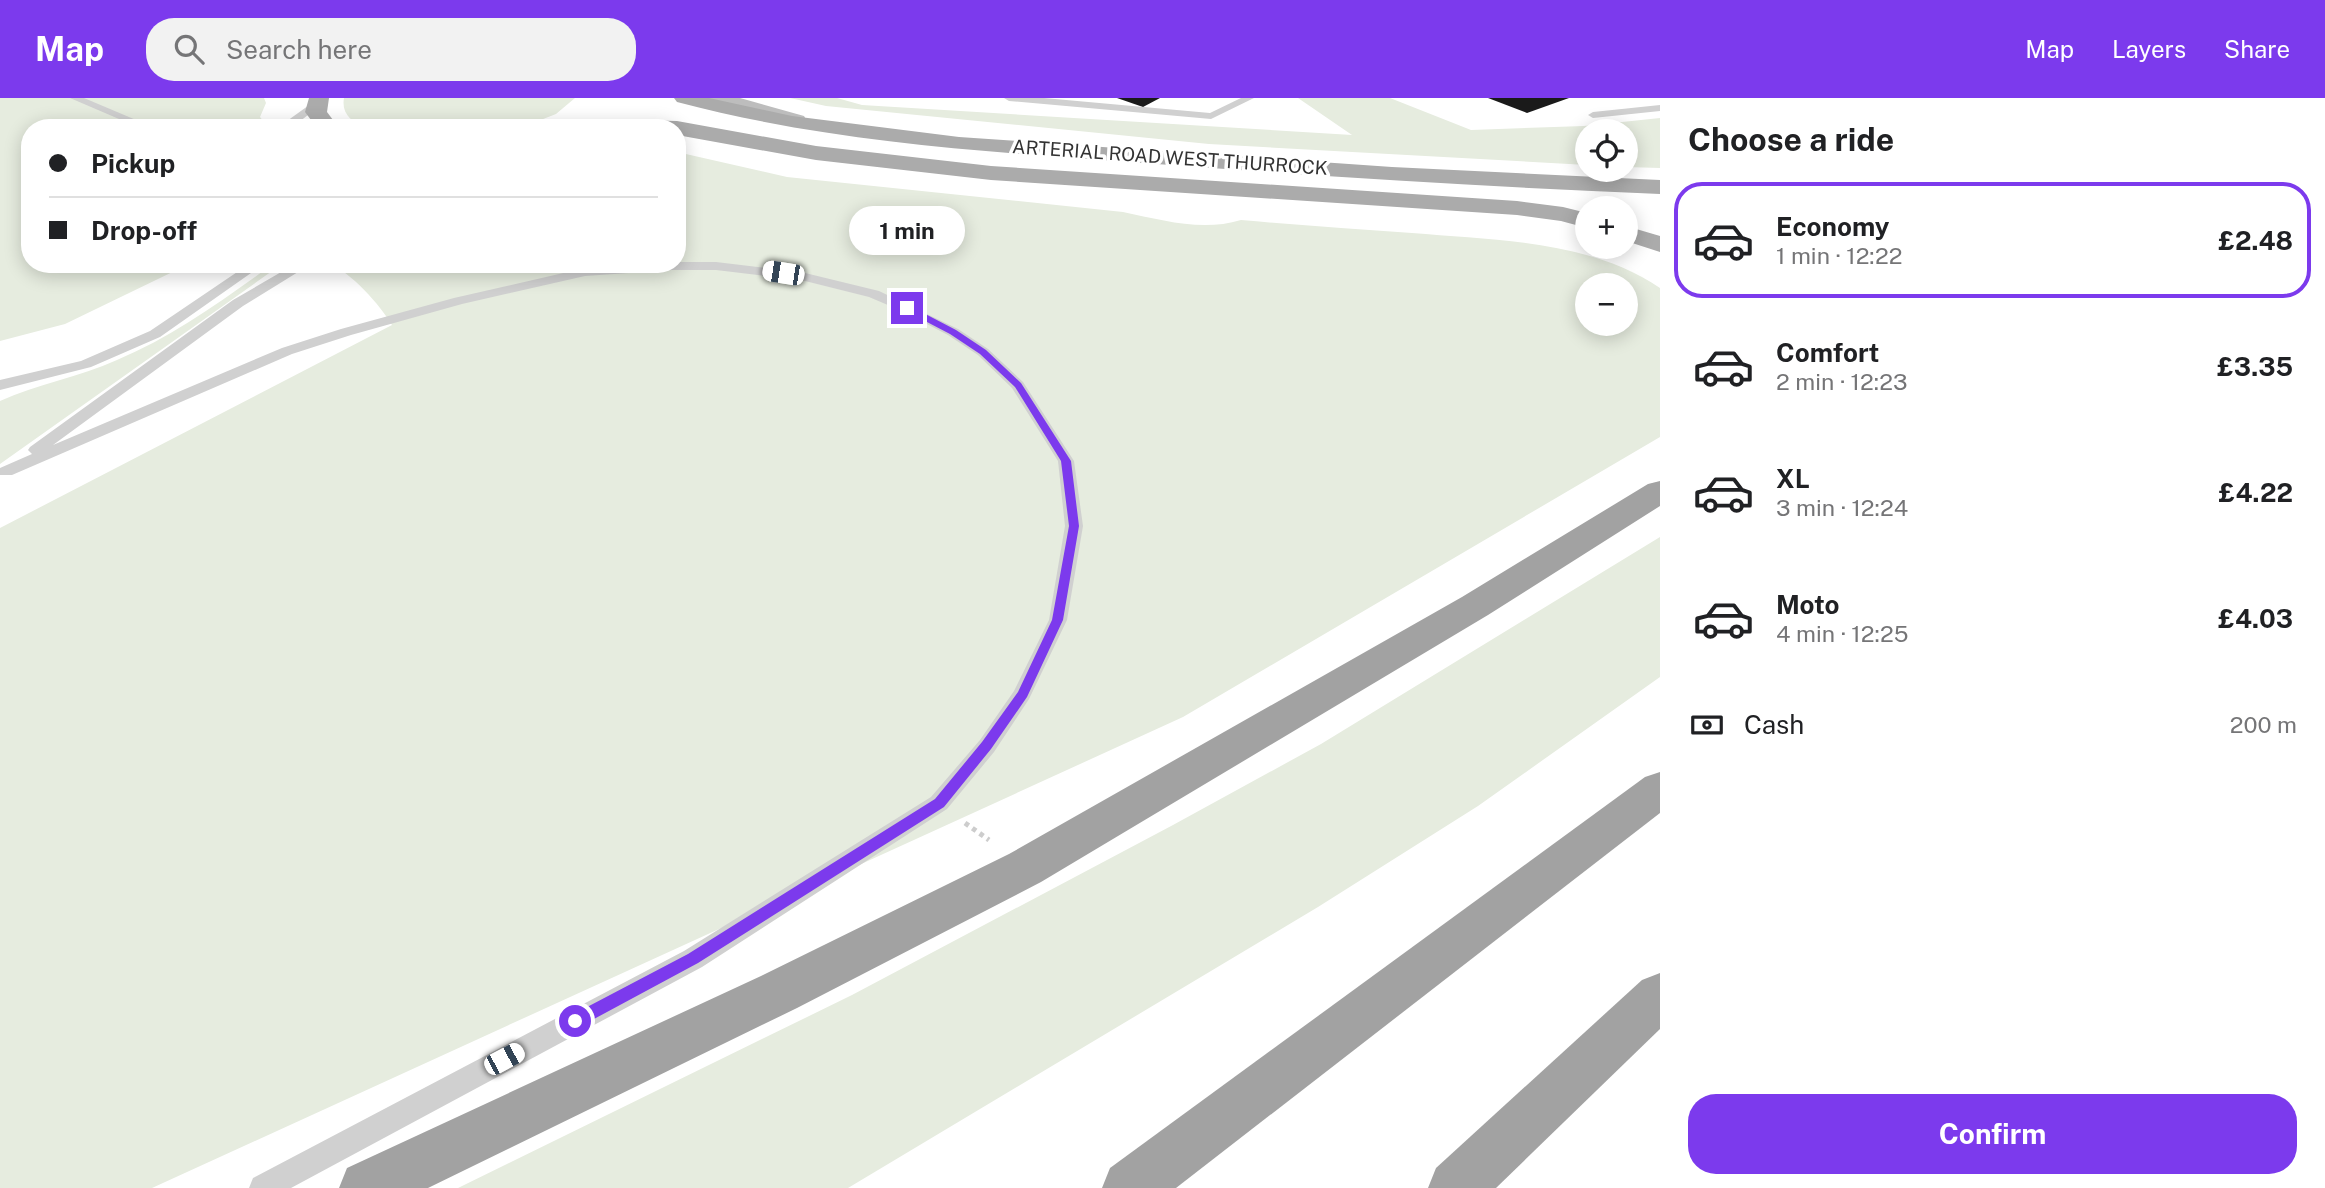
<!DOCTYPE html>
<meta charset="utf-8">
<style>
:root{--surface:#fff;--page:#f2f2f2;--text:#202124;--muted:#757577;--line:#e0e0e0;--accent:#7c3aed}
body{margin:0;font-family:"Public Sans",sans-serif;background:var(--page);color:var(--text);height:100vh;display:flex;flex-direction:column;font-size:26px;white-space:nowrap}
*{box-sizing:border-box;margin:0}
p{font-size:23px;color:var(--muted)}
.icon{flex:none;width:38px;height:38px;fill:none;stroke:currentColor;stroke-width:2;stroke-linecap:round;stroke-linejoin:round}
.map{position:relative;flex:1;overflow:hidden}
.drawer{display:flex;flex-direction:column;background:var(--surface);width:665px}
.drawer>*{flex:none}
.guide{position:absolute;left:21px;top:21px;width:665px;height:154px;border-radius:28px;box-shadow:0 4px 18px #0003;display:grid;align-content:center;height:154px;padding:0 28px;background:var(--surface)}
.fabs{position:absolute;left:1575px;top:21px;display:grid;gap:14px}
.fabs a{display:grid;place-items:center;width:63px;height:63px;border-radius:50%;background:var(--surface);box-shadow:0 4px 18px #0003;font-size:35px}
.end{position:absolute;width:32px;height:32px;margin:-16px;border:9px solid #7c3aed;background:#fff;box-shadow:0 0 0 4px #fff}
.from{border-radius:50%}
.bubble{position:absolute;height:49px;border-radius:24px;background:var(--surface);box-shadow:0 4px 18px #0003;font-size:23px;font-weight:700;line-height:49px;text-align:center}
.car{position:absolute;width:21px;height:42px;margin:-21px -10px;border-radius:9px;box-shadow:0 0 5px 2px #0007;background:linear-gradient(#fff 24%,#345 0 40%,#fff 0 76%,#345 0 86%,#fff 0)}
.guide b{display:flex;align-items:center;gap:24px;height:66px;font-size:26px}
.guide b+b{border-top:2px solid var(--line)}
.guide i{width:18px;height:18px;background:var(--text)}
ul{padding:0;list-style:none}
li{display:flex;align-items:center;gap:21px;height:116px;margin:0 14px 10px;padding:0 14px;border:4px solid transparent;border-radius:28px}
li div{flex:1}
li b{display:block;font-size:26px}
li em{font-style:normal;font-weight:700}
li.selected{border-color:var(--accent)}
li>.icon{width:63px;height:63px;stroke-width:1.5}
h2{padding:0 28px;font-size:32px;line-height:84px}
.pay{display:flex;align-items:center;gap:18px;height:77px;padding:0 28px;font-size:26px}
.pay p{margin-inline-start:auto}
.cta{display:flex;gap:14px;margin-top:auto;padding:14px 28px}
.cta a{flex:1;height:80px;border-radius:28px;background:var(--accent);color:#fff;font-size:28px;font-weight:700;line-height:80px;text-align:center}
header{display:flex;align-items:center;gap:42px;box-sizing:border-box;height:98px;padding:0 35px;background:var(--accent);color:#fff}
header strong{font-size:33px}
nav{display:flex;gap:38px;margin-inline-start:auto;font-size:24px}
.search{width:490px;height:63px;background:var(--page);display:flex;align-items:center;gap:18px;box-sizing:border-box;padding:0 24px;border-radius:28px;color:var(--muted);font-size:26px}
main{display:flex;flex:1;min-height:0}
.map>svg:first-child{display:block}
.green{fill:#e6ecdf;fill-rule:evenodd}
.building{fill:#1a1a1a}
.lines{fill:none;stroke-linecap:round;stroke-linejoin:round}
.path{stroke:#cdcdcd;stroke-width:5;stroke-dasharray:4.5 4.5;stroke-linecap:butt}
.service{fill:#d0d0d0;fill-rule:evenodd}
.secondary{fill:#bdbdbd;fill-rule:evenodd}
.primary{fill:#ababab;fill-rule:evenodd}
.trunk{fill:#a2a2a2;fill-rule:evenodd}
.route{fill:#7c3aed}
.labels{text-anchor:middle;dominant-baseline:central;stroke-width:7;stroke-linejoin:round;paint-order:stroke}
.far-street-label{font-size:19px;fill:#333;stroke:#fff}
</style>
<header>
<strong>Map</strong>
<div class="search"><svg class="icon" aria-label="search" viewBox="0 0 24 24"><circle cx="10" cy="10" r="6"/><path d="M15 15l6 6"/></svg>Search here</div>
<nav><a>Map</a><a>Layers</a><a>Share</a></nav>
</header>
<main>
<div class="map">
<svg width="1660" height="1090" viewBox="0 0 1660 1090">
<rect width="100%" height="100%" fill="#fff"/>
<!-- green -->
<g class="green">
<polygon points="0,0 264,0 266,5 260,19 269,30 30,30 30,166 189,166 65,226 0,243"/>
<path d="M344 0H575L556 16 520 30H365C352 24 341 16 344 0Z"/>
<polygon points="790,0 837,0 862,7 1352,37 1298,0 1390,0 1471,32 1584,28 1660,20 1660,70 1626,69 1626,33 1587,33 1587,67 1209,46 826,8"/>
<path d="M677 54 787 79 1123 114C1162 122 1202 134 1241 122 1298 127 1355 131 1412 135 1494 142 1590 142 1660 190V339L1183 619 152 1090H0V430L392 227C381 208 350 173 329 166H677ZM1587 187H1626V226H1587Z"/>
<path d="M273 166H282L0 366V303C38 286 79 279 117 262 174 238 223 202 273 166Z"/>
<polygon points="1660,439 1660,579 1478,708 1318,809 848,1090 458,1090 852,897 1173,727 1321,646"/>
</g>
<!-- building -->
<g class="building">
<polygon points="1117,0 1160,0 1143,9"/>
<polygon points="1488,0 1569,0 1527,15"/>
</g>
<g class="lines">
<!-- path -->
<polyline class="path" points="965,725 989,742"/>
<!-- service -->
<g class="service">
<polygon points="70,0 84,0 155,30 140,30"/>
<polygon points="1004,0 1044,0 1210,15 1241,0 1254,0 1211,21 1009,3"/>
<polygon points="312,5 321,7 295,27 272,30 287,23"/>
<polygon points="1660,7 1660,13 1593,20 1588,17 1593,14"/>
<polygon points="677,164 716,164 801,174 879,193 958,231 988,251 1023,284 1074,363 1083,428 1067,522 1029,601 994,654 947,711 702,869 291,1090 249,1090 253,1080 684,853 931,699 980,642 1014,593 1049,522 1065,428 1058,363 1012,290 978,257 948,237 902,213 869,199 801,182 716,172 672,172 585,178 462,206 351,237 292,256 12,377 0,377 0,370 32,356 28,352 30,349 233,202 295,166 311,166 243,208 53,347 282,250 341,231 454,200 585,170 677,166"/>
<polygon points="249,166 264,166 160,239 91,269 0,292 0,282 81,263 150,233"/>
</g>
<!-- secondary -->
<polygon class="secondary" points="708,0 740,0 804,18 807,23 804,28 796,29 711,4"/>
<!-- primary -->
<g class="primary">
<polygon points="309,0 329,0 327,14 339,30 317,30 305,14"/>
<path d="M674 0H709L792 18 959 39 1392 69 1660 82V96C1487 89 1315 78 1143 65 983 53 833 45 677 4Z"/>
<polygon points="598,21 677,23 816,48 991,68 1517,103 1563,109 1587,115 1587,130 1561,123 1517,117 991,82 816,62 677,37 677,30 562,30 565,25"/>
<polygon points="1626,128 1660,138 1660,154 1626,143"/>
</g>
<!-- trunk -->
<g class="trunk">
<polygon points="1660,383 1660,408 1488,517 1041,784 797,910 428,1090 339,1090 347,1070 761,878 1009,756 1462,499 1648,386"/>
<polygon points="1660,674 1660,715 1176,1090 1102,1090 1110,1070 1645,679"/>
<polygon points="1660,875 1660,931 1496,1090 1428,1090 1436,1070 1642,882"/>
</g>
</g>
<!-- route -->
<polygon class="route" points="904,208 910,208 956,232 986,252 1021,285 1071,363 1079,428 1063,522 1027,599 991,651 944,709 698,865 581,928 570,928 568,923 570,918 688,856 935,701 982,644 1018,594 1052,522 1069,428 1061,363 1015,289 980,256 950,236 904,212"/>
<g class="labels">
<!-- far-street labels -->
<g class="far-street-label">
<text transform="translate(1170 59) rotate(4)">ARTERIAL ROAD WEST THURROCK</text>
</g>
</g>
</svg>
<div class="fabs">
<a><svg class="icon" aria-label="locate" viewBox="0 0 24 24"><circle cx="12" cy="12" r="6"/><path d="M12 2v4M12 18v4M2 12h4M18 12h4"/></svg></a>
<a>+</a>
<a>−</a>
</div>
<i class="end from" style="left:575px;top:923px"></i>
<i class="end" style="left:907px;top:210px"></i>
<div class="bubble" style="left:849px;top:108px;width:116px">1 min</div>
<i class="car" style="left:783px;top:175px;rotate:279deg"></i>
<i class="car" style="left:504px;top:961px;rotate:62deg"></i>
<div class="guide">
<b><i class="from"></i>Pickup</b>
<b><i></i>Drop-off</b>
</div>
</div>
<section class="drawer">
<h2>Choose a ride</h2>
<ul>
<li class="selected"><svg class="icon" aria-label="car" viewBox="0 0 24 24"><path d="M5 17H2v-5l4-1 3-4h7l3 4 3 1v5h-3M9 17h6M6 11h13"/><circle cx="7" cy="17" r="2"/><circle cx="17" cy="17" r="2"/></svg><div><b>Economy</b><p>1 min · 12:22</p></div><em>£2.48</em></li>
<li><svg class="icon" aria-label="car" viewBox="0 0 24 24"><path d="M5 17H2v-5l4-1 3-4h7l3 4 3 1v5h-3M9 17h6M6 11h13"/><circle cx="7" cy="17" r="2"/><circle cx="17" cy="17" r="2"/></svg><div><b>Comfort</b><p>2 min · 12:23</p></div><em>£3.35</em></li>
<li><svg class="icon" aria-label="car" viewBox="0 0 24 24"><path d="M5 17H2v-5l4-1 3-4h7l3 4 3 1v5h-3M9 17h6M6 11h13"/><circle cx="7" cy="17" r="2"/><circle cx="17" cy="17" r="2"/></svg><div><b>XL</b><p>3 min · 12:24</p></div><em>£4.22</em></li>
<li><svg class="icon" aria-label="car" viewBox="0 0 24 24"><path d="M5 17H2v-5l4-1 3-4h7l3 4 3 1v5h-3M9 17h6M6 11h13"/><circle cx="7" cy="17" r="2"/><circle cx="17" cy="17" r="2"/></svg><div><b>Moto</b><p>4 min · 12:25</p></div><em>£4.03</em></li>
</ul>
<div class="pay"><svg class="icon" aria-label="cash" viewBox="0 0 24 24"><path d="M3 7h18v10H3z"/><circle cx="12" cy="12" r="2"/></svg>Cash<p>200 m</p></div>
<div class="cta"><a>Confirm</a></div>
</section>
</main>
